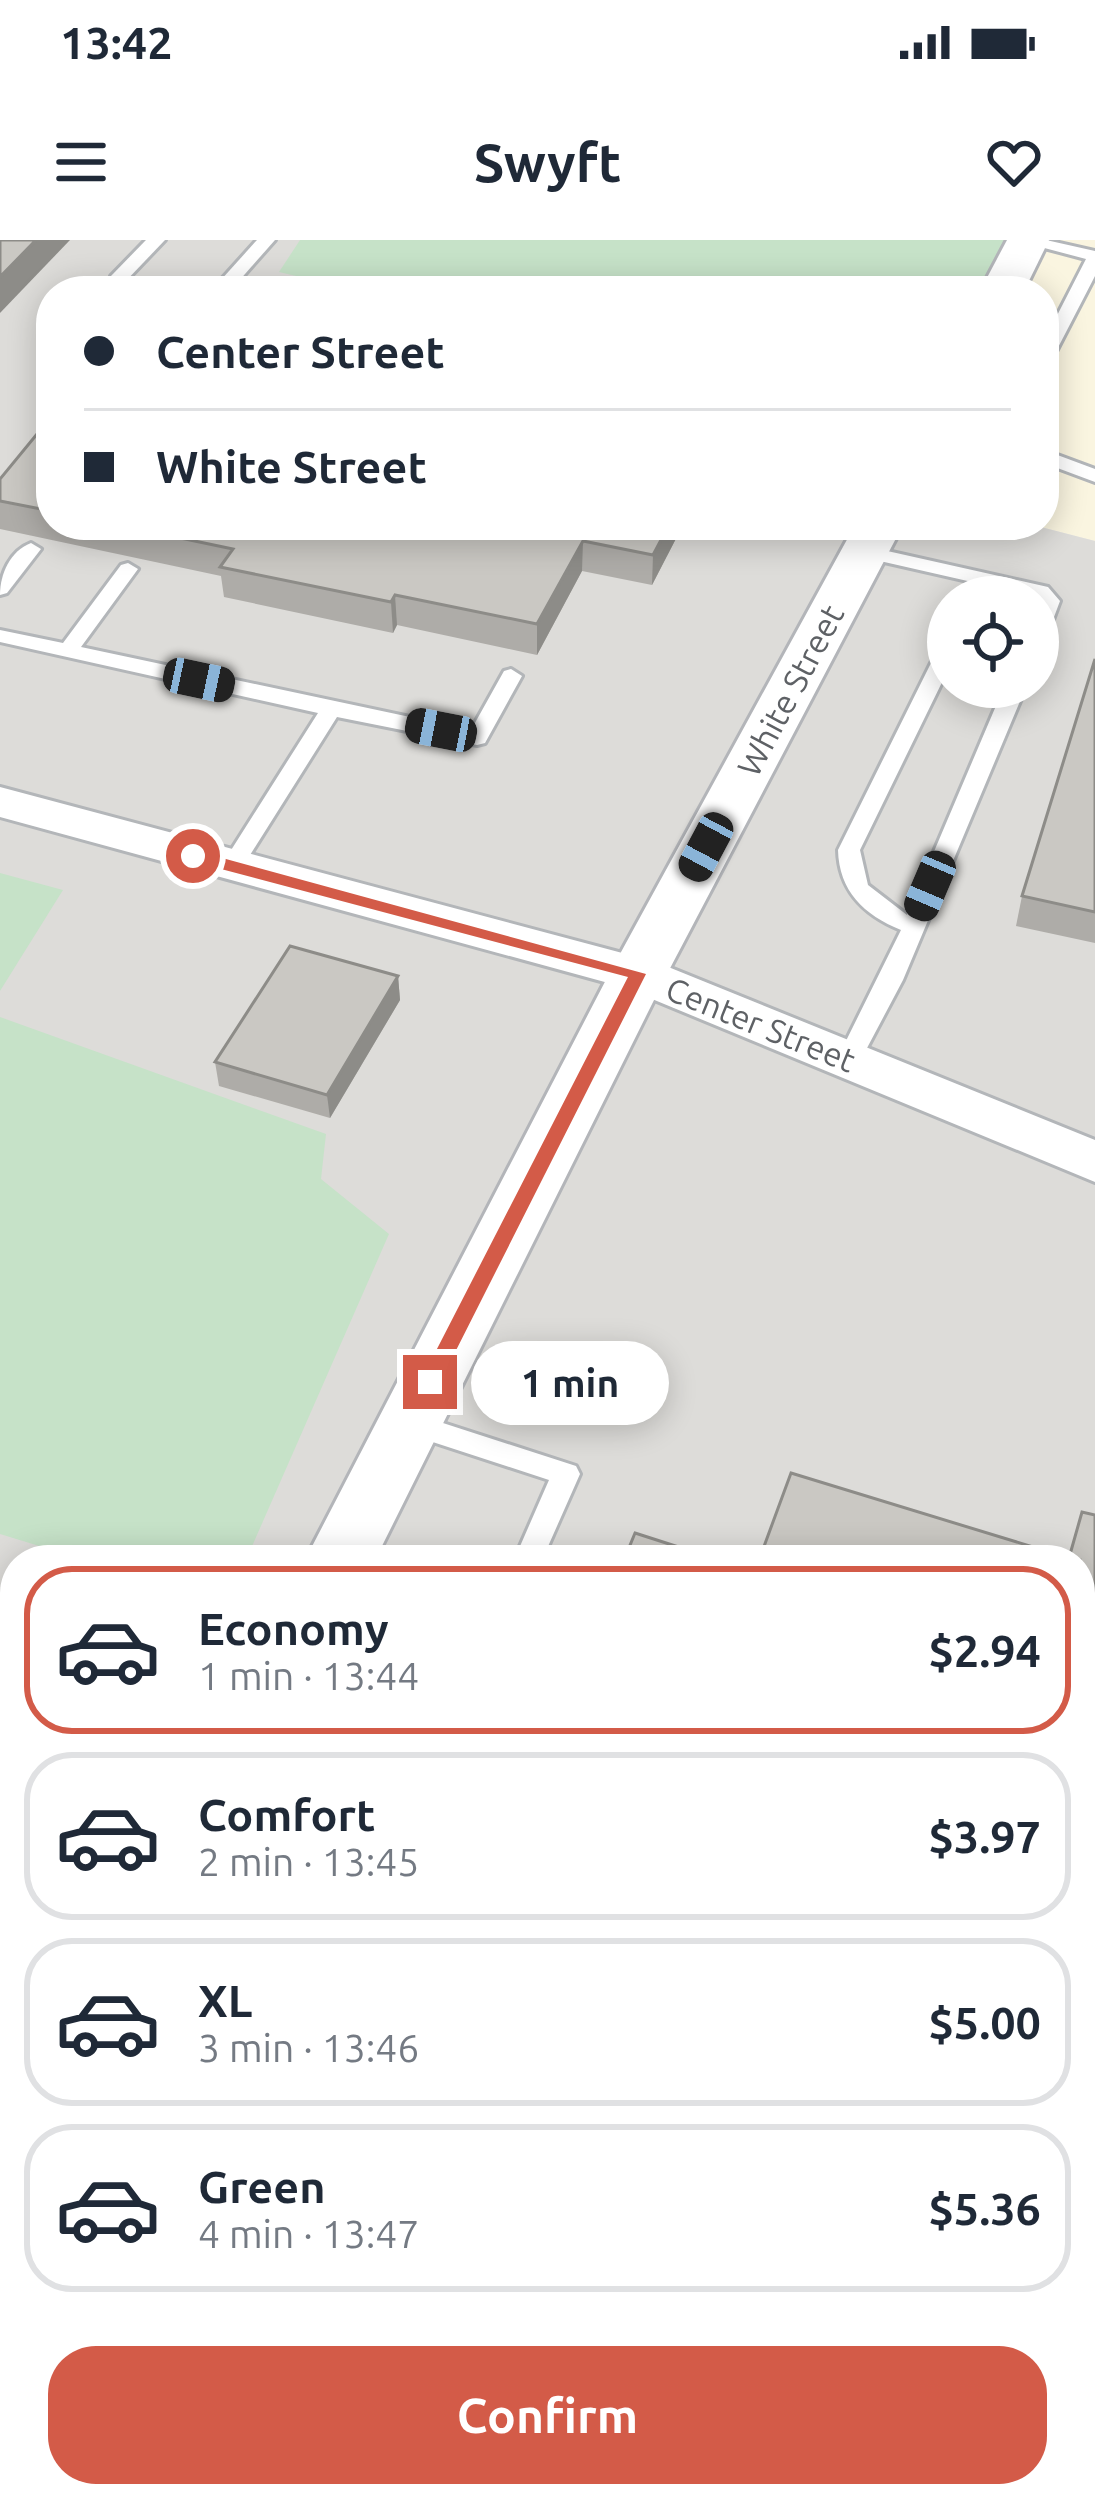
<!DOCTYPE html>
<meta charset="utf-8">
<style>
:root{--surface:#fff;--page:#f2f2f3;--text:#1f2937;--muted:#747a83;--line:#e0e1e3;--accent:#d35b48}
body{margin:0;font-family:Ubuntu,sans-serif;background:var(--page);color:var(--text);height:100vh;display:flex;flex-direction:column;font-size:45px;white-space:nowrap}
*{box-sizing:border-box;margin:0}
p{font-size:39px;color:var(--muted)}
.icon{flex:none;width:66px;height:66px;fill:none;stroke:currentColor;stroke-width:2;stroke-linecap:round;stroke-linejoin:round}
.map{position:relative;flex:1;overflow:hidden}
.drawer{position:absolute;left:0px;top:1305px;width:1095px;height:963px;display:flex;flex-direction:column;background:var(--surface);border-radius:48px 48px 0 0;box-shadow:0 6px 30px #0003}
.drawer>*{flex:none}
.guide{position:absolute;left:36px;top:36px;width:1023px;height:264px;border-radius:48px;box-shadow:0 6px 30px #0003;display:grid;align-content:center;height:264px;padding:0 48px;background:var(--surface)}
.controls{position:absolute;left:927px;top:336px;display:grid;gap:24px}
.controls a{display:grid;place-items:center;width:132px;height:132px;border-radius:50%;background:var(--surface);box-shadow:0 6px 30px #0003;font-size:60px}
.end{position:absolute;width:54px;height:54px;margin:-27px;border:15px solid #d35b48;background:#fff;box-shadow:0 0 0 6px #fff}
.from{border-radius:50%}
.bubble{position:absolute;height:84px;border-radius:42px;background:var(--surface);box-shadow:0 6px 30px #0003;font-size:39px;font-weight:600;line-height:84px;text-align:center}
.car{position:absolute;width:36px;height:72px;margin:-36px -18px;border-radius:15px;box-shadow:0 0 9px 3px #0007;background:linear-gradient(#222 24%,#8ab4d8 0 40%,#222 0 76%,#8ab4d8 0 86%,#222 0)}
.guide b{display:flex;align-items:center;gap:42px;height:114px;font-size:45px}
.guide b+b{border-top:3px solid var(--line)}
.guide i{width:30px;height:30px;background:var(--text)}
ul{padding:21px 0 0;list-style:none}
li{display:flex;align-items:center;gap:36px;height:168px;margin:0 24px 18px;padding:0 24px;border:6px solid var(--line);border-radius:48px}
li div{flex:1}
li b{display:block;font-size:45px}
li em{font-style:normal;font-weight:600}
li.current{border-color:var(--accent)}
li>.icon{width:108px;height:108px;stroke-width:1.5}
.action{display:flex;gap:24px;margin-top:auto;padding:24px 48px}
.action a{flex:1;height:138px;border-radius:48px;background:var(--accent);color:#fff;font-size:48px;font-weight:600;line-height:138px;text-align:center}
.status{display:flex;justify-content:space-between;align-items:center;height:84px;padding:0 60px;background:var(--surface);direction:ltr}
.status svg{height:33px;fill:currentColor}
header{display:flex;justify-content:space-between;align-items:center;height:156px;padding:0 48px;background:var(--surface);font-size:54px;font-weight:600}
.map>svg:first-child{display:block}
.commercial{fill:#faf5e0}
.industrial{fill:#dddcd9;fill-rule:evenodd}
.green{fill:#c6e2c8}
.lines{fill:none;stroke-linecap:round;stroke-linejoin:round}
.lane-casing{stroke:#b3b6b9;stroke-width:6}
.street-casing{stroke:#b3b6b9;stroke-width:6}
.secondary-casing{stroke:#b3b5b9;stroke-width:6}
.lane{fill:#fff;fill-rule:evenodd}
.street{fill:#fff;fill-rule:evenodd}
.secondary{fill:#fff;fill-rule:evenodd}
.wall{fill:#aeaca8}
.shaded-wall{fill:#8d8c88}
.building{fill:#cac8c3;stroke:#8d8c88;stroke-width:3}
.route{fill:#d35b48}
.labels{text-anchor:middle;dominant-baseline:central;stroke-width:9;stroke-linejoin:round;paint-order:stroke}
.street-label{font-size:33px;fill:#5e6165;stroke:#fff}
</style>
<div class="status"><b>13:42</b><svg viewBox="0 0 49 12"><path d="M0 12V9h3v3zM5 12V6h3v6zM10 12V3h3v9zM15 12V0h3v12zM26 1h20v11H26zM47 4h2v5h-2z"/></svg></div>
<header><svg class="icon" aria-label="menu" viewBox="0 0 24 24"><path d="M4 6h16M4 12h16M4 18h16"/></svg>Swyft<svg class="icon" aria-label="heart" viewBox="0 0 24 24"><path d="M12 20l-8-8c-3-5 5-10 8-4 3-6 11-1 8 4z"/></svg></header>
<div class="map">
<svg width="1095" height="2267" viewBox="0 0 1095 2267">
<rect width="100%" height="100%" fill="#eeede7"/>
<!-- commercial -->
<polygon class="commercial" points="1023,0 1095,0 1095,301 1033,285 1044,285 1044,51 1002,51"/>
<!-- industrial -->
<path class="industrial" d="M0 0H1023L1002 51H51V285H1033L1095 301V2267H0ZM948 357H1038V447H948ZM15 1320H1080V2253H15Z"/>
<!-- green -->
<g class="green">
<polygon points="300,0 1023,0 1002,51 361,51 279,32"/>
<polygon points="0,633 63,650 0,751"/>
<polygon points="0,777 326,894 321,939 389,994 246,1320 85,1320 0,1294"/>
<polygon points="87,2253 194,2253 214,2267 84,2267"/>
</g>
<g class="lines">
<!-- lane casing -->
<g class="lane-casing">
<g id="lane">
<polygon points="146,0 165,0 123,44 111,44 111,36"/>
<polygon points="257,0 275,0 230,51 211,51"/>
<polygon points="1014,0 1046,0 1095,11 1095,36 1050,123 1044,125 1044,101 1086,19"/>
<polygon points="1044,210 1095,229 1095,242 1044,223"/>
<path d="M31 303 41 309 7 353 0 355C0 334 10 311 31 303Z"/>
<polygon points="865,306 1048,347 1060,361 1048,393 1038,399 1038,357 858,316 858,308"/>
<polygon points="128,323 138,329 81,407 471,490 504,431 511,429 522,436 485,503 477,505 337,477 240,631 224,631 221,626 318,473 0,402 0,390 63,403 121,325"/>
<path d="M948 403V430L860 610 868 645 907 675 1004 447H1026L903 740 858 825 849 828 837 819 901 690C864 675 839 651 838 610L938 409Z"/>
<polygon points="409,1172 576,1226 580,1234 542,1320 514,1320 549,1240 399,1191 395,1183 399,1175"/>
</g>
</g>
<!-- street casing -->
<g class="street-casing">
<polygon id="street" points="0,547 656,722 1095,900 1095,942 623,747 0,577"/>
</g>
<!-- secondary casing -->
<g class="secondary-casing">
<g id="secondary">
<polygon points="1007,0 1049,0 1024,51 980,51"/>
<polygon points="855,285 903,285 667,734 375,1320 305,1320 609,734"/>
<polygon points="15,1976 15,2098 0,2105 0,1982"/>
</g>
</g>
<!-- lane -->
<use href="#lane" class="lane"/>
<!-- street -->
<use href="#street" class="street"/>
<!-- secondary -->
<use href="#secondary" class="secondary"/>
</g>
<!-- wall -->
<g class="wall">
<polygon points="51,177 51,285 683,285 652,345 582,331 537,415 397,385 393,393 224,357 221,336 0,289 0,239"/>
<polygon points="1095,419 1095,703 1016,686 1022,656"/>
<polygon points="398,736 400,760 330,878 219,846 215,822"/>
<polygon points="1082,1272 1095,1275 1095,2081 1080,2076 1080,1320 1068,1317"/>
</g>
<!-- shaded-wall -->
<g class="shaded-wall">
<polygon points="36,0 70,0 0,73 0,37"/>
<polygon points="669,285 683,285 652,345 653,315"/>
<polygon points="583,301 582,331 537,415 537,384"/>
<polygon points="395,355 397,385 393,393 391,362"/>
<polygon points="398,736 400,760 330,878 327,855"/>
<polygon points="1,1381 11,1406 0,1427 0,1384"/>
</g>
<!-- building -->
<g class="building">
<polygon points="0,0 36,0 0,37"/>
<polygon points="176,40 236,51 136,51 143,43 169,48"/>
<polygon points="51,177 51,271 0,261 0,239"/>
<polygon points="118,285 669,285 653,315 583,301 537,384 395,355 391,362 220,327 233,309"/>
<polygon points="1095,419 1095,672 1022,656"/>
<polygon points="290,706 398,736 327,855 215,822"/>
<polygon points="791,1233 1069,1318 1082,1272 1095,1275 1095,2062 1080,2056 1080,1320 759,1320"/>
<polygon points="635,1293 719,1320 624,1320"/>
</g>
<!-- route -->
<polygon class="route" points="193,610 646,734 437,1148 430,1150 420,1142 628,737 187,620 187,612"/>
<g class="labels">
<!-- street labels -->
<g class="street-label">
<text transform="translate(790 450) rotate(-62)">White Street</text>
<text transform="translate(761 784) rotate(22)">Center Street</text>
</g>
</g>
</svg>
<div class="controls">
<a><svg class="icon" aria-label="locate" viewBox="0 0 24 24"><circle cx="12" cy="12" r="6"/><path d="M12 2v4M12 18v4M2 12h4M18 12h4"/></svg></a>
</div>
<i class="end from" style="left:193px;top:616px"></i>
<i class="end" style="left:430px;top:1142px"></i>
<div class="bubble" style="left:471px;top:1101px;width:198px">1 min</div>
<i class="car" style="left:199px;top:440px;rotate:102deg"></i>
<i class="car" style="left:441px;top:490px;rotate:281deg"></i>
<i class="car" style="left:706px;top:607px;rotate:208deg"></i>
<i class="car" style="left:930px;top:646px;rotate:203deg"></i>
<div class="guide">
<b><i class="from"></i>Center Street</b>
<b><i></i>White Street</b>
</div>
<section class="drawer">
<ul>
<li class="current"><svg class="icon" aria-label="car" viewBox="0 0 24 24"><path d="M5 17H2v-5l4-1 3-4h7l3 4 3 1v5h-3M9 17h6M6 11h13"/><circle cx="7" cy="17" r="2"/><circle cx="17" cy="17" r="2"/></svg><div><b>Economy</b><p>1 min · 13:44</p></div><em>$2.94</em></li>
<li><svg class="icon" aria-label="car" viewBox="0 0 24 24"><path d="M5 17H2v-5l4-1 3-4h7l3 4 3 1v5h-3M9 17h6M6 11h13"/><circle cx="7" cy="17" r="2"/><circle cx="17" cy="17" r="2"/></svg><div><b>Comfort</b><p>2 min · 13:45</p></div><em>$3.97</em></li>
<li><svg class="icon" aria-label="car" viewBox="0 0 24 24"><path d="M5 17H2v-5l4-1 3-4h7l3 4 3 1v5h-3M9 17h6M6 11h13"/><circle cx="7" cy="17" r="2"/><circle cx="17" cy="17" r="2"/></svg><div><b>XL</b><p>3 min · 13:46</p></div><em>$5.00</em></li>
<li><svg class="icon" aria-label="car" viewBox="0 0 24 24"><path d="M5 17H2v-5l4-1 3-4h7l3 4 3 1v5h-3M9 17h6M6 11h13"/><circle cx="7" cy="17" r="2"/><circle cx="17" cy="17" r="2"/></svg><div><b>Green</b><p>4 min · 13:47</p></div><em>$5.36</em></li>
</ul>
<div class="action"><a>Confirm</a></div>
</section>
</div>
